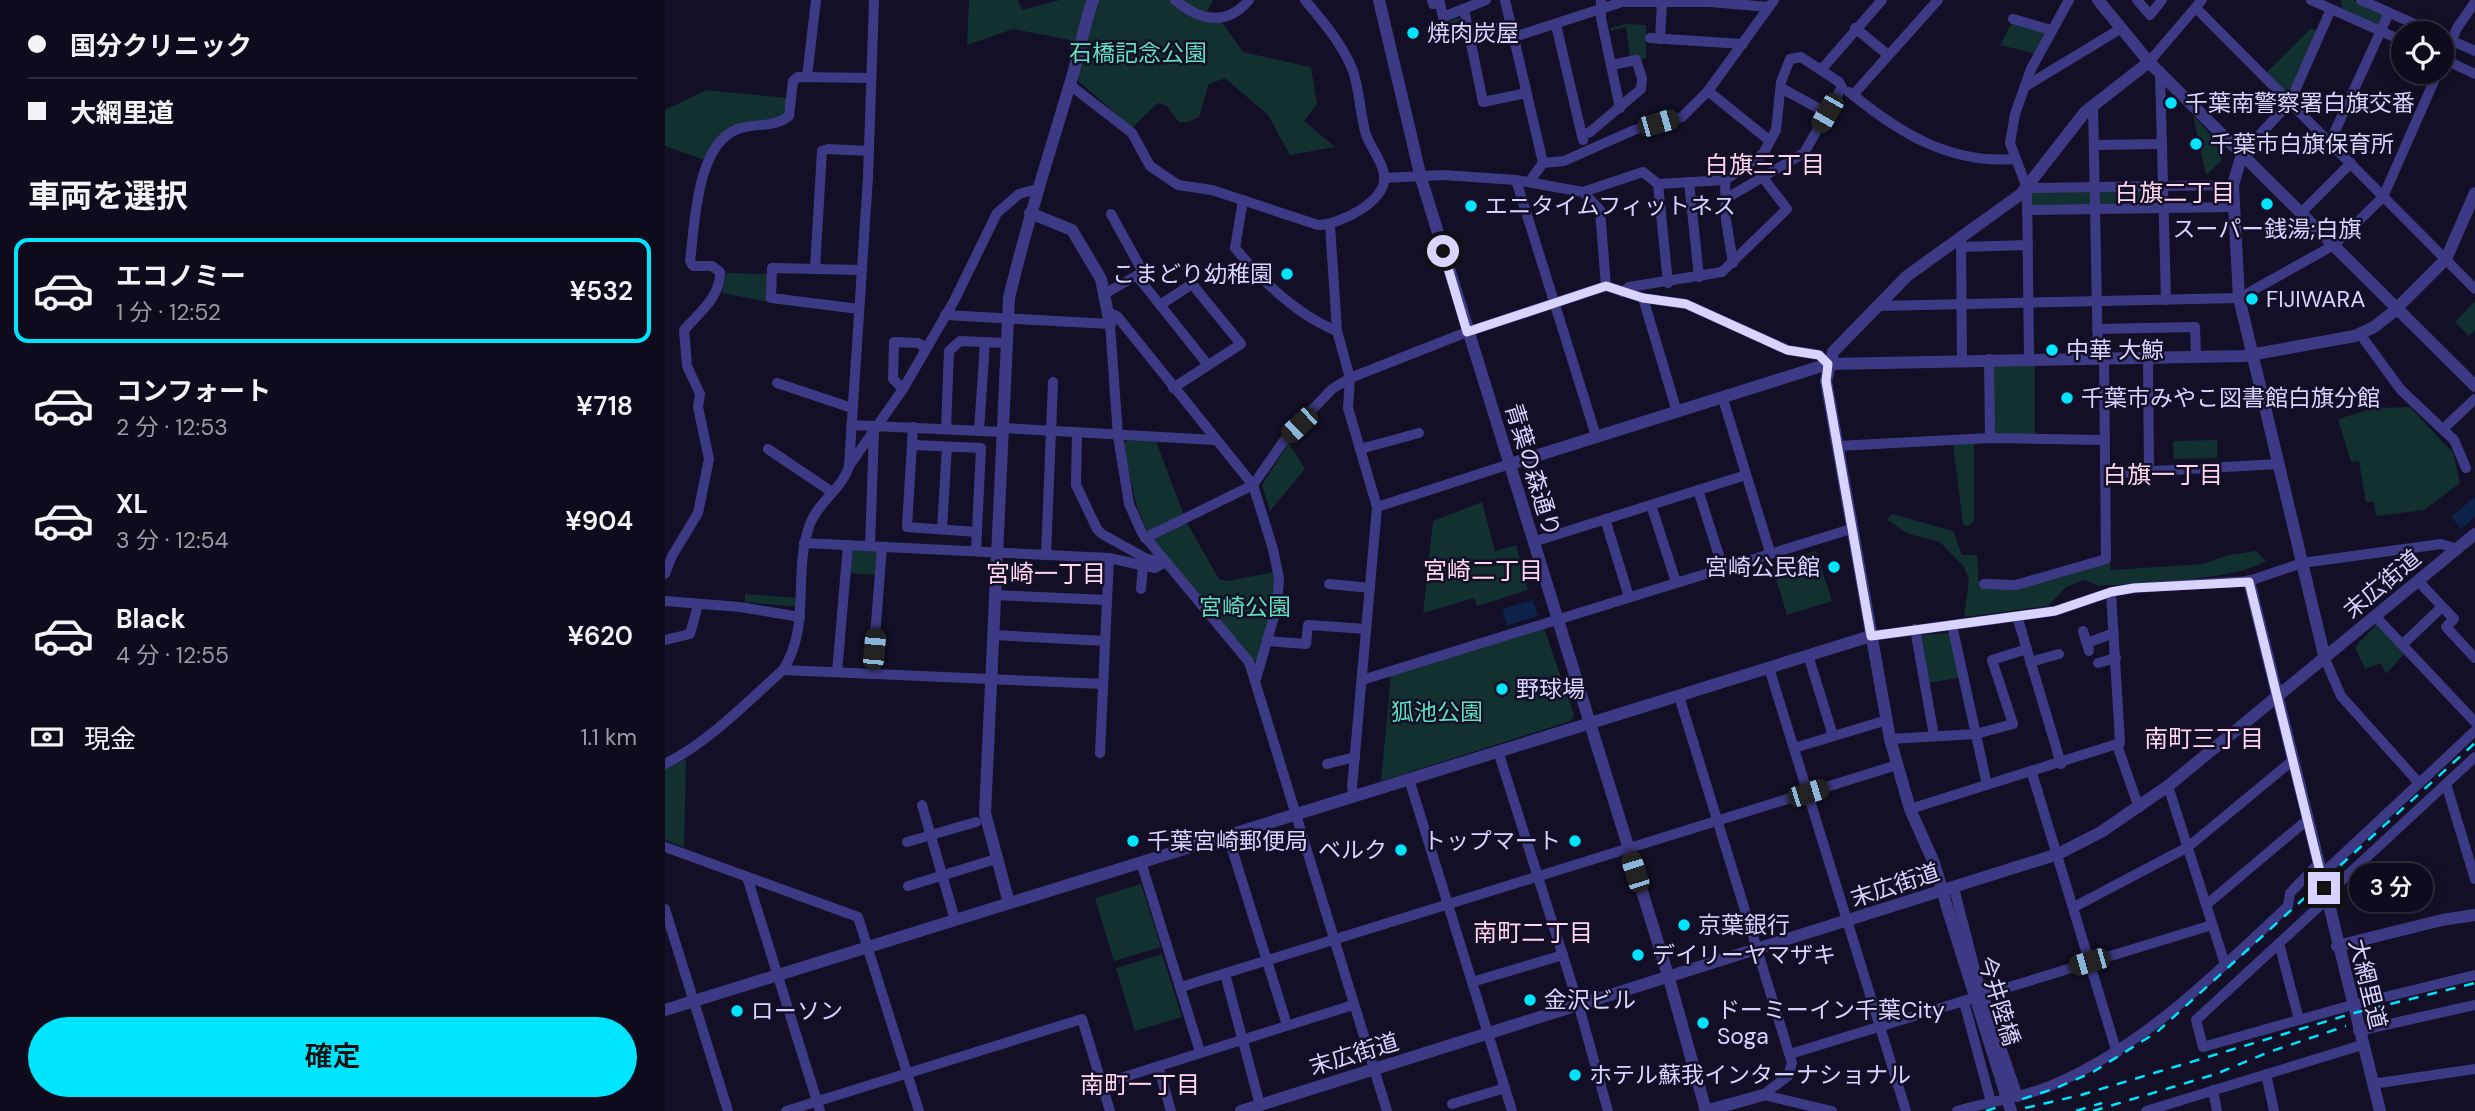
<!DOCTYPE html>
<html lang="ja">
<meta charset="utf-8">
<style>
:root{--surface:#0e0b1c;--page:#171425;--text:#f1f3f6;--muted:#9b9ba3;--line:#2e2b3b;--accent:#00e5ff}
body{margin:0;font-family:"DM Sans","Noto Sans JP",sans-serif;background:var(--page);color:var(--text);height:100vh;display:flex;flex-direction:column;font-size:26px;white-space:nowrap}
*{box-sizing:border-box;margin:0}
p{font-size:23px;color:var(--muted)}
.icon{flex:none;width:38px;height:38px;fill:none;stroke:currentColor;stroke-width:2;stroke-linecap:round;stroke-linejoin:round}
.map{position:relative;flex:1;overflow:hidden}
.panel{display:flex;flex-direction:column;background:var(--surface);width:665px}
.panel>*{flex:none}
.top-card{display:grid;align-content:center;height:154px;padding:0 28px;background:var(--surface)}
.buttons{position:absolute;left:1726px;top:21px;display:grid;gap:14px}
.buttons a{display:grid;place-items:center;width:63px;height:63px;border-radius:50%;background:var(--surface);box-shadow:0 4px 18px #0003,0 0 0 2px var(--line);font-size:35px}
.end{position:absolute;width:32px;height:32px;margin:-16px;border:9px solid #d9d4ff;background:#111;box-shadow:0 0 0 4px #111}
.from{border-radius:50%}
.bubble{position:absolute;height:49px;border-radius:24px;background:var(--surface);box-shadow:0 4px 18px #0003,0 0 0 2px var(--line);font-size:23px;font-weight:600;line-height:49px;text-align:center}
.car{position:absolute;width:21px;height:42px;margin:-21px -10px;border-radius:9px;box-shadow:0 0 5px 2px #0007;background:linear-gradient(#222 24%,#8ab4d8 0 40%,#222 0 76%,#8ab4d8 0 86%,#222 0)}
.top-card b{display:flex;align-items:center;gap:24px;height:66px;font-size:26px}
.top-card b+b{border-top:2px solid var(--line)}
.top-card i{width:18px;height:18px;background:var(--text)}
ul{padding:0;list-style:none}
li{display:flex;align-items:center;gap:21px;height:105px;margin:0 14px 10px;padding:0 14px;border:4px solid transparent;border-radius:14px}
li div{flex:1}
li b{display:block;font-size:26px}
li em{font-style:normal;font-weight:600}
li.active{border-color:var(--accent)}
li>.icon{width:63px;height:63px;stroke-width:1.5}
h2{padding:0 28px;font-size:32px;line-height:84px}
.pay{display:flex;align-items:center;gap:18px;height:77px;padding:0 28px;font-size:26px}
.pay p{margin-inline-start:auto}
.cta{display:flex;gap:14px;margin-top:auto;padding:14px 28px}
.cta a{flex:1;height:80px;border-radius:42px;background:var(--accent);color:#111;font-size:28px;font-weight:600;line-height:80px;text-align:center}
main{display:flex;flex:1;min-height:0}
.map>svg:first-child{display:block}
.green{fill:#12302f}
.water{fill:#0c2248}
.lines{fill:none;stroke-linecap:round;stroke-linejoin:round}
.minor{stroke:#3d3a85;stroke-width:10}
.tertiary{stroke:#3d3a85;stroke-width:12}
.rail{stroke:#00e5ff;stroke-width:2.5;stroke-dasharray:10 9;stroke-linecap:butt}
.tertiary-bridge{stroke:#3d3a85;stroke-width:12}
.route{stroke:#d9d4ff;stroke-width:9}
.poi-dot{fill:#00e5ff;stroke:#130f26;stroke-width:2.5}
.labels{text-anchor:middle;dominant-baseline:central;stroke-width:5;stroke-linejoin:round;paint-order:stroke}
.poi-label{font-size:23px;fill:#d9d4ff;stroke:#130f26;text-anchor:start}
.park-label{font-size:23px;fill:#5fe0c0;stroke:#130f26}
.street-label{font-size:23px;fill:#d9d4ff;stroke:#130f26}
.neighbourhood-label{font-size:24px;fill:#ffd6f0;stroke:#130f26}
</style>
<main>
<section class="panel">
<div class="top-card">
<b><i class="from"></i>国分クリニック</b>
<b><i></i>大網里道</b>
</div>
<h2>車両を選択</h2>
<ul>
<li class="active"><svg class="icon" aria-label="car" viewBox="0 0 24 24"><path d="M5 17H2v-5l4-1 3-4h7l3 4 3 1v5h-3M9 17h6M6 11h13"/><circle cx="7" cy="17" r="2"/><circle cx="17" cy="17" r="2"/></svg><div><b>エコノミー</b><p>1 分 · 12:52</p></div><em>¥532</em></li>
<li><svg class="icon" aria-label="car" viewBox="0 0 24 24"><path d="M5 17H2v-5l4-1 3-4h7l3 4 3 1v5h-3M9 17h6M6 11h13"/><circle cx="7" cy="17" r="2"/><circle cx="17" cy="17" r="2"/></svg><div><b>コンフォート</b><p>2 分 · 12:53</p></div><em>¥718</em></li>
<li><svg class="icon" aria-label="car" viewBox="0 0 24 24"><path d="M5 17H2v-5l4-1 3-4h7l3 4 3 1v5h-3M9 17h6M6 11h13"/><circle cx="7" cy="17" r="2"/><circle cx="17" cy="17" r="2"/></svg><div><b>XL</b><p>3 分 · 12:54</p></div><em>¥904</em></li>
<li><svg class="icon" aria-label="car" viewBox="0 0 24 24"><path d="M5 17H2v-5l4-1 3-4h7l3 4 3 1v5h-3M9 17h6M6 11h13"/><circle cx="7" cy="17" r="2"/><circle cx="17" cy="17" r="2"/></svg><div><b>Black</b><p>4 分 · 12:55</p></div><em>¥620</em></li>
</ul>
<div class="pay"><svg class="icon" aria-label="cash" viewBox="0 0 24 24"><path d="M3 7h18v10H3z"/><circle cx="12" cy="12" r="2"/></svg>現金<p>1.1 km</p></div>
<div class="cta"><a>確定</a></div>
</section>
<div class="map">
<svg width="1810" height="1111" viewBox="0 0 1810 1111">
<rect width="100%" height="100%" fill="#130f26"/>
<!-- green -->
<g class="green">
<polygon points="304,0 353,0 357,10 395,0 548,0 538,19 557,22 578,52 646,67 652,104 639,121 670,147 625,155 603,115 560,78 544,84 534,117 523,122 514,122 502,106 493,103 467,128 410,78 405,40 348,29 302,45"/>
<polygon points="1676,0 1688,0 1720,15 1715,26 1677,8"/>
<polygon points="795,18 798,33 776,38 773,23"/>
<polygon points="1347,23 1382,33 1372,54 1335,45"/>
<polygon points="960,24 981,25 981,59 965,58 961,27 946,31 945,28"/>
<polygon points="1646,28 1653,32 1627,92 1620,94 1600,74"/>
<polygon points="41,90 123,98 118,117 78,124 40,160 0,146 0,110"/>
<polygon points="1528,115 1558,149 1556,161 1541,175"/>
<polygon points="1491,187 1495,191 1495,200 1490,205 1435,206 1431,203 1435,188"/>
<polygon points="1422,188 1427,193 1427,203 1423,206 1366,207 1368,189"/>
<polygon points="61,273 106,274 104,302 57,293"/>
<polygon points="1810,301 1810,330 1804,336 1790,322"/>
<polygon points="1370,363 1370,434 1328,435 1327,367 1330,364"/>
<polygon points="1745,407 1788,453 1795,483 1759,510 1711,516 1709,502 1701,502 1694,461 1686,462 1673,419 1709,408"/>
<polygon points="462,440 491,441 522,523 554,579 562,581 609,572 609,608 593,661 587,661 487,542 472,508 458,445"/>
<polygon points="1552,440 1552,458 1509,459 1508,441"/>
<polygon points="624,443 640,469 605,511 597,485"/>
<polygon points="1288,444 1309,444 1309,521 1303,526 1298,524"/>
<polygon points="817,502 830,551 851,545 863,590 812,606 809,598 758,613 768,521"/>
<path d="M1227 514 1288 531 1297 555H1312L1314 584 1317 588H1352L1445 562 1446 570 1538 564 1563 555 1591 551 1601 561C1563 582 1479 582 1433 586L1419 580 1401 587 1383 606 1299 617 1304 579 1299 567 1275 542 1244 534 1222 520Z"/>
<polygon points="185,546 214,548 212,575 183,573"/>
<polygon points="1151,551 1167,601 1122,615 1107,565"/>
<polygon points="80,594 135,598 135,607 80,602"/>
<polygon points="1711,625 1715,626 1740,653 1721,674 1716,663 1700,669 1690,647"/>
<polygon points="879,628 909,715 906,721 716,781 726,675"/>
<polygon points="1283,633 1289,634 1297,677 1263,683 1255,638 1256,635"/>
<polygon points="21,759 19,847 0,840 0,769"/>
<polygon points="476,884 496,947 449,961 430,898"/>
<polygon points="497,954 517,1017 470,1031 451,968"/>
</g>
<!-- water -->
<g class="water">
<polygon points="1810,497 1810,517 1796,529 1786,517"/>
<polygon points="868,600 873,616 842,626 837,609"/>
</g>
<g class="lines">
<!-- minor -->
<g class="minor">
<path d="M510 0C535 21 561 27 584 0"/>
<polyline points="767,0 768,4 775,3 778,17 821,0"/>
<polyline points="840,0 878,163"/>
<polyline points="936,0 936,18 955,108"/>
<polyline points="1472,0 1485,15 1497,0"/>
<polyline points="1646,0 1738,41"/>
<polyline points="1696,0 1770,33"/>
<polyline points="1531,8 1810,289"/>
<polyline points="799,9 818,102 862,93"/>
<polyline points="1348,19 1386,30"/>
<polyline points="891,25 918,140"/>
<polyline points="1190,28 1222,54"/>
<polyline points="804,34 846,25"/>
<polyline points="1776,36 1810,51"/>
<polyline points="849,37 957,2 1045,2 1104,7"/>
<polyline points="985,38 1078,44"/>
<polyline points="995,39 997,1"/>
<polyline points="1776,58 1810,74"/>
<polyline points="1484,62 1537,0"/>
<polyline points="1776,64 1792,28 1810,2"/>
<polyline points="1156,70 1217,0"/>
<polyline points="1495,71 1501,300"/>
<polyline points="142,77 151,0"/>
<path d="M405 85 467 133 485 166 513 185 547 190 653 225C674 225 724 201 719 174 717 161 706 148 701 135 695 114 695 92 688 71 677 43 659 23 640 0"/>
<polyline points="1361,86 1455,29"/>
<polyline points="1116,88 1162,113"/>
<polyline points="1043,91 1105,141"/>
<polyline points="1184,92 1188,95 1273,0"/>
<path d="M1188 95C1236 134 1286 164 1350 159"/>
<polyline points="1428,105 1433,359"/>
<polyline points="917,135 925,132 976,89 977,78 971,60 946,65"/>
<polyline points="1665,142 1724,13"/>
<polyline points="1429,145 1497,144"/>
<polyline points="1577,154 1625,102 1666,9"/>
<polyline points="719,178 778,175 851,180 918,192 978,172 993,184 1003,283"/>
<polyline points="851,180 931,436"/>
<polyline points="1060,180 1061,220 1068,263"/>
<polyline points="864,182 878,163 899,161 969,130 1017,117 1043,91 1109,0"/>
<polyline points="1024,182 1034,277"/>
<polyline points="993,184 1060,180 1098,154 1111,130 1116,82 1125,59 1136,57 1174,82 1177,87 1139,153 1062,198"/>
<polyline points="1362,188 1568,185"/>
<polyline points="918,192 935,210 941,286"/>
<path d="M578 200 570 248C597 281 632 315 672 331"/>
<polyline points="1362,210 1568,207"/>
<polyline points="1637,212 1686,163"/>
<polyline points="665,225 672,331 685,378 683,408 712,507 687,787 689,796"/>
<polyline points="1296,236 1297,360"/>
<polyline points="1296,247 1363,245"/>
<polyline points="150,268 157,151 163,149 204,151"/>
<polyline points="472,276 543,365"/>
<polyline points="957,292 964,287 1057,272 1122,209 1099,179"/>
<polyline points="441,293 478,272 446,214"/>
<polyline points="978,298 1012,412"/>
<polyline points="495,305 527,284 576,344 508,388"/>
<polyline points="1213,306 1574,298 1669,245 1718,197 1773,72"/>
<polyline points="194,309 106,298 107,268 196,270"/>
<polyline points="444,313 452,316 588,485 608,549 614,578 612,606 591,679"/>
<polyline points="280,315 445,324 453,436 464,504 477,533 584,662 722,1111"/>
<polyline points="1432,329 1530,327 1531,357"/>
<polyline points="1695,334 1736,390 1789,440 1801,468"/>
<polyline points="1483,357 1484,472"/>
<polyline points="1364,358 1362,188 1345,143 1350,114 1366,69 1404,0"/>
<polyline points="1324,359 1325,438"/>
<polyline points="112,383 187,408"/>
<polyline points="238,389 228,379 229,342 253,343 261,348"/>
<polyline points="1058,399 1105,552"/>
<polyline points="186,425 338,432"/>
<polyline points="248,427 242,527 312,532"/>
<polyline points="338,428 549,440"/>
<polyline points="281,429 284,351 295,341 341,343"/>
<polyline points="1778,429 1810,399"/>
<polyline points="314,430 320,342"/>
<polyline points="412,433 411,485 432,529 437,534 482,559 500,562"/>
<polyline points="248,445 316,448 311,551"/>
<polyline points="1172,446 1325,438 1440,440"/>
<polyline points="103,449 167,492"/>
<polyline points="695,449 754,433"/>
<polyline points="184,466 238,389 289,301 332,213 354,194 372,189"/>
<polyline points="1454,473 1613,464"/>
<polyline points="1033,490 1058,568"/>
<polyline points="986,505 1011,582"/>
<polyline points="712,507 845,464"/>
<polyline points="940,519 964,597"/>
<polyline points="277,529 282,447"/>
<polyline points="480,538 588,485 623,435 667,389 685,378 802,332 941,286 978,298 1021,304 1123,350 1154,355 1163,364"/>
<polyline points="868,542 1081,475"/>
<polyline points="139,543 444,558 490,568 500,562"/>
<polyline points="205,546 209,431"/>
<polyline points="381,555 388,382"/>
<path d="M0 574 7 556 33 513 44 459 33 407 35 394 22 366 19 330C34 313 56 296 55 272L47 266H28L25 261C30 224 31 144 73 129 92 122 107 129 124 116L128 81 133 77 206 78"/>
<polyline points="1753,581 1789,619 1781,627 1810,658"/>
<polyline points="664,584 705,588"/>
<polyline points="1319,584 1351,585 1441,559 1439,358"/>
<polyline points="476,589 478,566"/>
<polyline points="329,595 442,600"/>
<polyline points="0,601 75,607 135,617"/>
<polyline points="1352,616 1396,764"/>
<polyline points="1711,617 1810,722"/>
<polyline points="1287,625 1322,785"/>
<polyline points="1250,629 1269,736"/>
<polyline points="1418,631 1424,651"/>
<polyline points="328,635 440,641"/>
<polyline points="1206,636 1390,611 1446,592 1469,588 1584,581 1637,563 1776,544 1793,549"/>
<polyline points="0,640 25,634 33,605"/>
<polyline points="602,641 641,644 643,625 701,629"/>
<polyline points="1422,643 1449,633"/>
<polyline points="1738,644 1777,607"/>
<polyline points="1143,655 1168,736"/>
<polyline points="1660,659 1676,696 1754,783"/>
<polyline points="1365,662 1394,654"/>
<polyline points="1433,663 1451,658"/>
<polyline points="1104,668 1241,1111"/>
<polyline points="118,670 438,684"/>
<polyline points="172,672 183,545"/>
<polyline points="207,674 217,547"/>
<polyline points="697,680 1186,529"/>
<polyline points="1014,696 1127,1063 1123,1076 1098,1095 1167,1111"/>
<polyline points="1225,739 1311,734 1348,724 1327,660 1362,649"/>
<polyline points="1452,745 1474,808"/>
<polyline points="1129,748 1222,720"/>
<polyline points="833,751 913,1003 943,1111"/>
<polyline points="435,753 444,558"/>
<path d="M0 764C45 741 81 703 118 670 147 625 127 572 145 524 153 502 178 488 184 466L203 177 209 0"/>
<polyline points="662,764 690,757"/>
<polyline points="1367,773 1452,1053"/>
<polyline points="744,779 847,1111"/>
<polyline points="1781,784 1810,879"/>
<polyline points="1503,786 1560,964"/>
<polyline points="257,805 290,920"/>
<polyline points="1245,809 1455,743 1446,592"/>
<polyline points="563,836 622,1025"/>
<polyline points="242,842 311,822"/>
<polyline points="0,847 193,917 254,1111"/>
<polyline points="476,862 535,1052"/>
<polyline points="1656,875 1810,731"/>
<polyline points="82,877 155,1111"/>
<polyline points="243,886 331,859"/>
<polyline points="1289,888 1311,974 1353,1097"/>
<polyline points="1661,895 1810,757"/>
<polyline points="1661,900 1531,1020 1538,1047 1687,1005 1810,975"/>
<polyline points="1541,905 1642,820"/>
<polyline points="1409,907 1523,847 1627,761"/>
<polyline points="0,909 63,1111"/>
<polyline points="1614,943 1634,1020"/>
<polyline points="560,974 595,1105"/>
<polyline points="807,982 898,955"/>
<polyline points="516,987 1232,765"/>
<polyline points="1299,1002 1326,1102"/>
<polyline points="1693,1031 1810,1005"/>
<polyline points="1125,1054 1547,925"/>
<polyline points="493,1066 506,1111"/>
<polyline points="1601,1074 1609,1111"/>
<polyline points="437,1084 688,1005"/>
<polyline points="1707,1084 1810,1069"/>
<polyline points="1548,1090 1552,1111"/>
<polyline points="787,1104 840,1088"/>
<polyline points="121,1111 417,1019 445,1111"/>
<path d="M1292 1111C1323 1102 1355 1098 1385 1086 1478 1047 1550 974 1623 906L1625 893 1653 864"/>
<polyline points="1481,1111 1697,1045"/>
</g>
<!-- tertiary -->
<g class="tertiary">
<polyline points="714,0 756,178 1003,975 1041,1111"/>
<polyline points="1433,0 1484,62 1810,386"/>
<polyline points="1577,154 1568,185 1574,298 1660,659"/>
<polyline points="365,213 407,230 436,279 445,324"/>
<polyline points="845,464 1163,364 1579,356 1690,336 1709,327 1728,312 1781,259 1810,193"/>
<polyline points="1584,581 1715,1111"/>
<polyline points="1280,900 1269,863 1245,809 1225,739 1161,381 1168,352 1242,276 1356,194 1420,112 1484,62"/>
<path d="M344 903 320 813 344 298C361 225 384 155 405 84 414 56 418 28 428 0"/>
<polyline points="1672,946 1777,920 1810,915"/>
<polyline points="0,1010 1206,636"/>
<polyline points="576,1111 1393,854 1436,832 1503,786 1810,534"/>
<polyline points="1040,1111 1098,1095"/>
</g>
<!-- rail -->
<g class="rail">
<polyline points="1360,1108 1416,1095 1689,1013 1810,983"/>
<polyline points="1321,1111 1391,1088 1428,1072 1492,1032 1810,743"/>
<polyline points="1411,1111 1437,1103"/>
<polyline points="1428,1111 1551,1074 1604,1052 1681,1026"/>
</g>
<!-- tertiary-bridge -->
<polyline class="tertiary-bridge" points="1281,904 1346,1111"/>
</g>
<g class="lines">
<!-- route -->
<polyline class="route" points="778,251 802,332 941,286 978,298 1021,304 1122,350 1154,355 1163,364 1161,381 1206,636 1390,611 1446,592 1469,588 1584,582 1659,888"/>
</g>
<!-- markers -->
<g class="poi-dot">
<circle cx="748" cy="33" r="7"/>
<circle cx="1506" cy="103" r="7"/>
<circle cx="1531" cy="144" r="7"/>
<circle cx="1602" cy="204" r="7"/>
<circle cx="806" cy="206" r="7"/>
<circle cx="622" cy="274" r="7"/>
<circle cx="1587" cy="299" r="7"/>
<circle cx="1387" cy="350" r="7"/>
<circle cx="1402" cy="398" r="7"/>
<circle cx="1169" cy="567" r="7"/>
<circle cx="837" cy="689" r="7"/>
<circle cx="468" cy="841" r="7"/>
<circle cx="910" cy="841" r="7"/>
<circle cx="736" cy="850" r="7"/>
<circle cx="1019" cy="925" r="7"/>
<circle cx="973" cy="955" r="7"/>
<circle cx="865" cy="1000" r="7"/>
<circle cx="72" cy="1011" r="7"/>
<circle cx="1038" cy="1023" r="7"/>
<circle cx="910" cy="1075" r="7"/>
</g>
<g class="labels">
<!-- poi labels -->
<g class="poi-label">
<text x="762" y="33">焼肉炭屋</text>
<text x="1520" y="103">千葉南警察署白旗交番</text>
<text x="1545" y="144">千葉市白旗保育所</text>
<text x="820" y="206">エニタイムフィットネス</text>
<text x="1602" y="229" text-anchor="middle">スーパー銭湯;白旗</text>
<text x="608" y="274" text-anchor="end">こまどり幼稚園</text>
<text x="1601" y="299">FIJIWARA</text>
<text x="1401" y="350">中華 大鯨</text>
<text x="1416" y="398">千葉市みやこ図書館白旗分館</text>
<text x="1155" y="567" text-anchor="end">宮崎公民館</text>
<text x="851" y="689">野球場</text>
<text x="482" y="841">千葉宮崎郵便局</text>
<text x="896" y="841" text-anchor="end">トップマート</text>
<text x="722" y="850" text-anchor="end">ベルク</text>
<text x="1033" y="925">京葉銀行</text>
<text x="987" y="955">デイリーヤマザキ</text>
<text x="879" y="1000">金沢ビル</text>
<text x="1052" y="1010">ドーミーイン千葉City<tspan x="1052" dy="26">Soga</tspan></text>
<text x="86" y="1011">ローソン</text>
<text x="924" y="1075">ホテル蘇我インターナショナル</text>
</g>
<!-- park labels -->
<g class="park-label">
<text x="473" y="53">石橋記念公園</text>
<text x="580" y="607">宮崎公園</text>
<text x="772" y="712">狐池公園</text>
</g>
<!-- street labels -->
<g class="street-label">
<text transform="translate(868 470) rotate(73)">青葉の森通り</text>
<text transform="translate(1717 584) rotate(-40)">末広街道</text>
<text transform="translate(1230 885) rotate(-18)">末広街道</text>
<text transform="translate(1703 984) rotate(76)">大網里道</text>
<text transform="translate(1334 1001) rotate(73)">今井陸橋</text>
<text transform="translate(689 1054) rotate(-17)">末広街道</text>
</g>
<!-- neighbourhood labels -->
<g class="neighbourhood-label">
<text x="1100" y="164">白旗三丁目</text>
<text x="1510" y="192">白旗二丁目</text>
<text x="1498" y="474">白旗一丁目</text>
<text x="818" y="570">宮崎二丁目</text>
<text x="381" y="573">宮崎一丁目</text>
<text x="1539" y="738">南町三丁目</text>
<text x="868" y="932">南町二丁目</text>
<text x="475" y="1084">南町一丁目</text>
</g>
</g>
</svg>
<div class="buttons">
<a><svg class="icon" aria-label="locate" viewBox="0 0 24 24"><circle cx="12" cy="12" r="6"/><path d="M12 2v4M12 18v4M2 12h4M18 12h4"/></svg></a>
</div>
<i class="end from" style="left:778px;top:251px"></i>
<i class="end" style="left:1659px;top:888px"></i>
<div class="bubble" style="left:1684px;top:863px;width:84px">3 分</div>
<i class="car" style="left:1162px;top:113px;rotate:210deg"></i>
<i class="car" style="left:993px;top:123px;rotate:74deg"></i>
<i class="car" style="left:634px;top:425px;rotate:227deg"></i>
<i class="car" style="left:209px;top:649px;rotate:5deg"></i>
<i class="car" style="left:1143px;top:793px;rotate:73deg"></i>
<i class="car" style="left:970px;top:872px;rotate:342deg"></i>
<i class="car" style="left:1424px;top:962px;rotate:254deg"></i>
</div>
</main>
